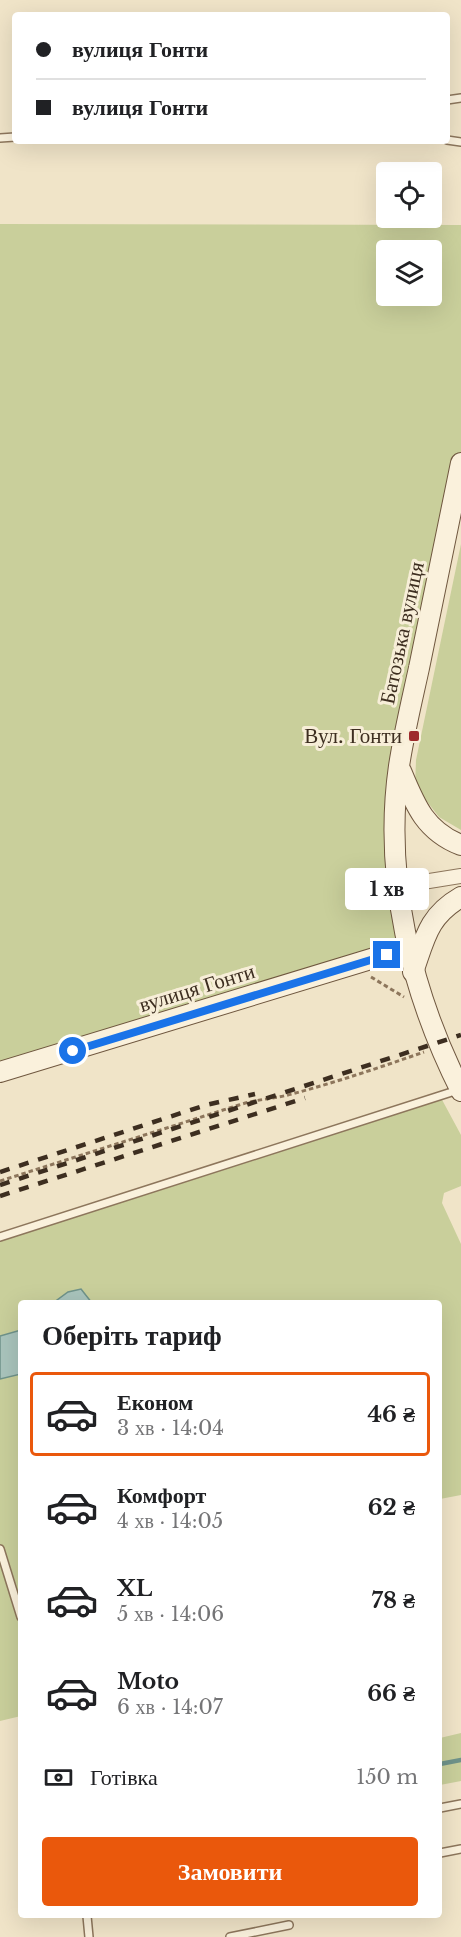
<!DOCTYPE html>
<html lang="uk">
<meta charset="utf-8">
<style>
:root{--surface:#fff;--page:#f6f6f6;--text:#202124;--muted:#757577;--line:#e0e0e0;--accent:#ea580c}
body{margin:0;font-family:"Libre Baskerville",serif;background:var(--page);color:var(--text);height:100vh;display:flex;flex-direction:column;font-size:22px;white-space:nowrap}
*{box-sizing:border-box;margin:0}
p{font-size:20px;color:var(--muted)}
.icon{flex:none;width:33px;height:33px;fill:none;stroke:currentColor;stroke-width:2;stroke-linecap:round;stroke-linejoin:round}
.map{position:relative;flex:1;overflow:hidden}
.sheet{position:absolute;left:18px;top:1300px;width:424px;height:618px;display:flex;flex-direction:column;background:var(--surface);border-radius:6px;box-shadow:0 6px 24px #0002}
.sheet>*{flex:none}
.top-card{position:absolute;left:12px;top:12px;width:438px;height:132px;border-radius:6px;box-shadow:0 6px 24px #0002;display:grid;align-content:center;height:132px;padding:0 24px;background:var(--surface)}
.tools{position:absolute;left:376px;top:162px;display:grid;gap:12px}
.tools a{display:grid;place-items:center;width:66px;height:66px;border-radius:6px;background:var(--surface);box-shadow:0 6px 24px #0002;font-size:30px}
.end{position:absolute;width:27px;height:27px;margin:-14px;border:8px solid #1a73e8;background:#fff;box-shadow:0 0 0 3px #fff}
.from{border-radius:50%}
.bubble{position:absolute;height:42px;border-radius:6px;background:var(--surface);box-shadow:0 6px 24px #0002;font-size:20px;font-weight:700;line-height:42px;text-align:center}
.top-card b{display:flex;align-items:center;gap:21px;height:57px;font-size:22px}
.top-card b+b{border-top:2px solid var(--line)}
.top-card i{width:15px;height:15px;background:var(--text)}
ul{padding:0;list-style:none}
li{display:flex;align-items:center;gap:18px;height:84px;margin:0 12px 9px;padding:0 12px;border:3px solid transparent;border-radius:6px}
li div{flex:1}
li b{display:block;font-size:22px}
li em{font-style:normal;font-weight:700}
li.selected{border-color:var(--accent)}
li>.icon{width:54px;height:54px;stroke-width:1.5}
h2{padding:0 24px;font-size:27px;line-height:72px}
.pay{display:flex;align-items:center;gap:15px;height:66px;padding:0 24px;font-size:22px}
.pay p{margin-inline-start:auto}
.primary-button{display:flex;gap:12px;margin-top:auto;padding:12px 24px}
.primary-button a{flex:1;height:69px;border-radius:6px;background:var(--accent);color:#fff;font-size:24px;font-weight:700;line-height:69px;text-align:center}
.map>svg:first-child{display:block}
.green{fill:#c9cf9b;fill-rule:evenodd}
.water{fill:#a9c4bc;stroke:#6f938a;stroke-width:1.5}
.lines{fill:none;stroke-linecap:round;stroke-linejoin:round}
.stream{stroke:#6f938a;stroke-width:4.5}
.lane-casing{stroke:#8d765c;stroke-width:10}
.street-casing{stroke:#8d765c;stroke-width:16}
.secondary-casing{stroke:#6f573f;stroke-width:22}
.path{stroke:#8d765c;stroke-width:3;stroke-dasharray:4.5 3;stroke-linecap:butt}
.lane{stroke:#faf1dc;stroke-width:7}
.street{stroke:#faf1dc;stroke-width:14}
.secondary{stroke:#faf1dc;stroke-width:20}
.rail{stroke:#3d2e20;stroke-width:4.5;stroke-dasharray:10 10;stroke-linecap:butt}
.route{stroke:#1a73e8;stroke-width:8}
.poi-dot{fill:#9e2a2b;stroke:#f7eed8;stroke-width:2}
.labels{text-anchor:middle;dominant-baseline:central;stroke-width:6;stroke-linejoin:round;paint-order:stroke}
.street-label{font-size:21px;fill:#3d2e20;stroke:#f7eed8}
.poi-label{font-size:21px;fill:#3d2e20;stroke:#f7eed8;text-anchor:end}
</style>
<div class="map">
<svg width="461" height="1937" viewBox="0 0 461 1937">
<rect width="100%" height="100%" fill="#f0e4c8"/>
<!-- green -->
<g class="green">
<path d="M0 224 461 225V463L399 767 407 948 0 1072ZM387 250H432V296H387Z"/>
<polygon points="461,544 461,830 439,817 415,786 416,760"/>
<polygon points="440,1096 461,1135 461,1186 444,1193 442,1203 461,1244 461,1495 440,1499 440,1304 21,1304 21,1716 0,1721 0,1237"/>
<polygon points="461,1733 461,1781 440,1785 440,1738"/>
</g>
<!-- water -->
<g class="water">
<polygon points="81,1289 92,1303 53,1303 68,1292"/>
<polygon points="21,1330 21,1374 0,1379 0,1336"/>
</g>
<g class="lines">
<!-- stream -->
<polyline class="stream" points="440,1764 461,1760"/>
<!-- lane casing -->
<g class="lane-casing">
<g id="lane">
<polyline points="447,100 461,98"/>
<polyline points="0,138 15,137"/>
<polyline points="447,140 461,142"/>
<polyline points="0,1237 458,1090"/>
<polyline points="0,1549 21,1617"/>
<polyline points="440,1808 461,1804"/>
<polyline points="440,1853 461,1849"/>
<polyline points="87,1916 89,1937"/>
<polyline points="230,1937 289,1925"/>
</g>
</g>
<!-- street casing -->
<g class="street-casing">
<polyline id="street" points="398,886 461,876"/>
</g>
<!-- secondary casing -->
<g class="secondary-casing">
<g id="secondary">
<path d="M461 463C447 532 433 600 419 668 412 700 404 733 399 766 383 877 411 992 461 1091"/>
<path d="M401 771C415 805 425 831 461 845"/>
<path d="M413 972C425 938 428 916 461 897"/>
<polyline points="0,1072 407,948"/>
</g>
</g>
<!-- path -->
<g class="path">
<polyline points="371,977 404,997"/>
<path d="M0 1181 239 1105C257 1099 273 1099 292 1094 337 1082 381 1067 424 1052"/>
</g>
<!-- lane -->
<use href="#lane" class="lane"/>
<!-- street -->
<use href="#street" class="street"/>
<!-- secondary -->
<use href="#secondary" class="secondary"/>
<!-- rail -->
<g class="rail">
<polyline points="0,1172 206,1105 255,1094"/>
<polyline points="0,1185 461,1035"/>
<polyline points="0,1196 305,1098"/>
</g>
</g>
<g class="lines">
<!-- route -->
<polyline class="route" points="73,1051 387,955"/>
</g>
<!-- markers -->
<rect class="poi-dot" x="408" y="730" width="12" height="12" rx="3"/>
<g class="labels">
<!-- street labels -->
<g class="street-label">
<text transform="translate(402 633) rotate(-78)">Батозька вулиця</text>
<text transform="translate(197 988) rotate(-17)">вулиця Гонти</text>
</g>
<!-- poi labels -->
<g class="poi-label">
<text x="402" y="736">Вул. Гонти</text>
</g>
</g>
</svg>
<div class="tools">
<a><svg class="icon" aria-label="locate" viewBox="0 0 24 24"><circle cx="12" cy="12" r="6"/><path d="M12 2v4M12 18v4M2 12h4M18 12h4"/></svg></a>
<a><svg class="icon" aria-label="layers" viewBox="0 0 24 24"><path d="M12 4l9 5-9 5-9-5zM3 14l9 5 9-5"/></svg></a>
</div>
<i class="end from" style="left:73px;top:1051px"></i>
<i class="end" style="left:387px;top:955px"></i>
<div class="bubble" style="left:345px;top:868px;width:84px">1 хв</div>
<div class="top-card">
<b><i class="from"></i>вулиця Гонти</b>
<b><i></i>вулиця Гонти</b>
</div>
<section class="sheet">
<h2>Оберіть тариф</h2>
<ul>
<li class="selected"><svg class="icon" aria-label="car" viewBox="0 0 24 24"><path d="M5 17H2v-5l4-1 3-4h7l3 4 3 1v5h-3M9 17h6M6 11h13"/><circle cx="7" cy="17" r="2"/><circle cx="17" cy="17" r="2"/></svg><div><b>Економ</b><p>3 хв · 14:04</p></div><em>46 ₴</em></li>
<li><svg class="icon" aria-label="car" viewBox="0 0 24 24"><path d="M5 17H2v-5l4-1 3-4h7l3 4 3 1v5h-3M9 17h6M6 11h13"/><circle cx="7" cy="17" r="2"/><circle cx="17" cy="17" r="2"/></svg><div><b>Комфорт</b><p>4 хв · 14:05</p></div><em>62 ₴</em></li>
<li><svg class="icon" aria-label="car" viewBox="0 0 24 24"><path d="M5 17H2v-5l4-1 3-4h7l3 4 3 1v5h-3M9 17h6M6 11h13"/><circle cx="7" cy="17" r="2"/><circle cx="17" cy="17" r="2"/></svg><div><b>XL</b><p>5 хв · 14:06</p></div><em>78 ₴</em></li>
<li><svg class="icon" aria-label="car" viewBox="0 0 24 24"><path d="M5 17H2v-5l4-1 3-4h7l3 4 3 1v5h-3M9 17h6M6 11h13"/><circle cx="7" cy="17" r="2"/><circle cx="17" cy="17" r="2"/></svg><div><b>Moto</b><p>6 хв · 14:07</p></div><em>66 ₴</em></li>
</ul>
<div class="pay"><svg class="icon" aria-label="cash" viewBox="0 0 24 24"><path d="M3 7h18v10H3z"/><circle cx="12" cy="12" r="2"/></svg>Готівка<p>150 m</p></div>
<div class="primary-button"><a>Замовити</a></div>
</section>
</div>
